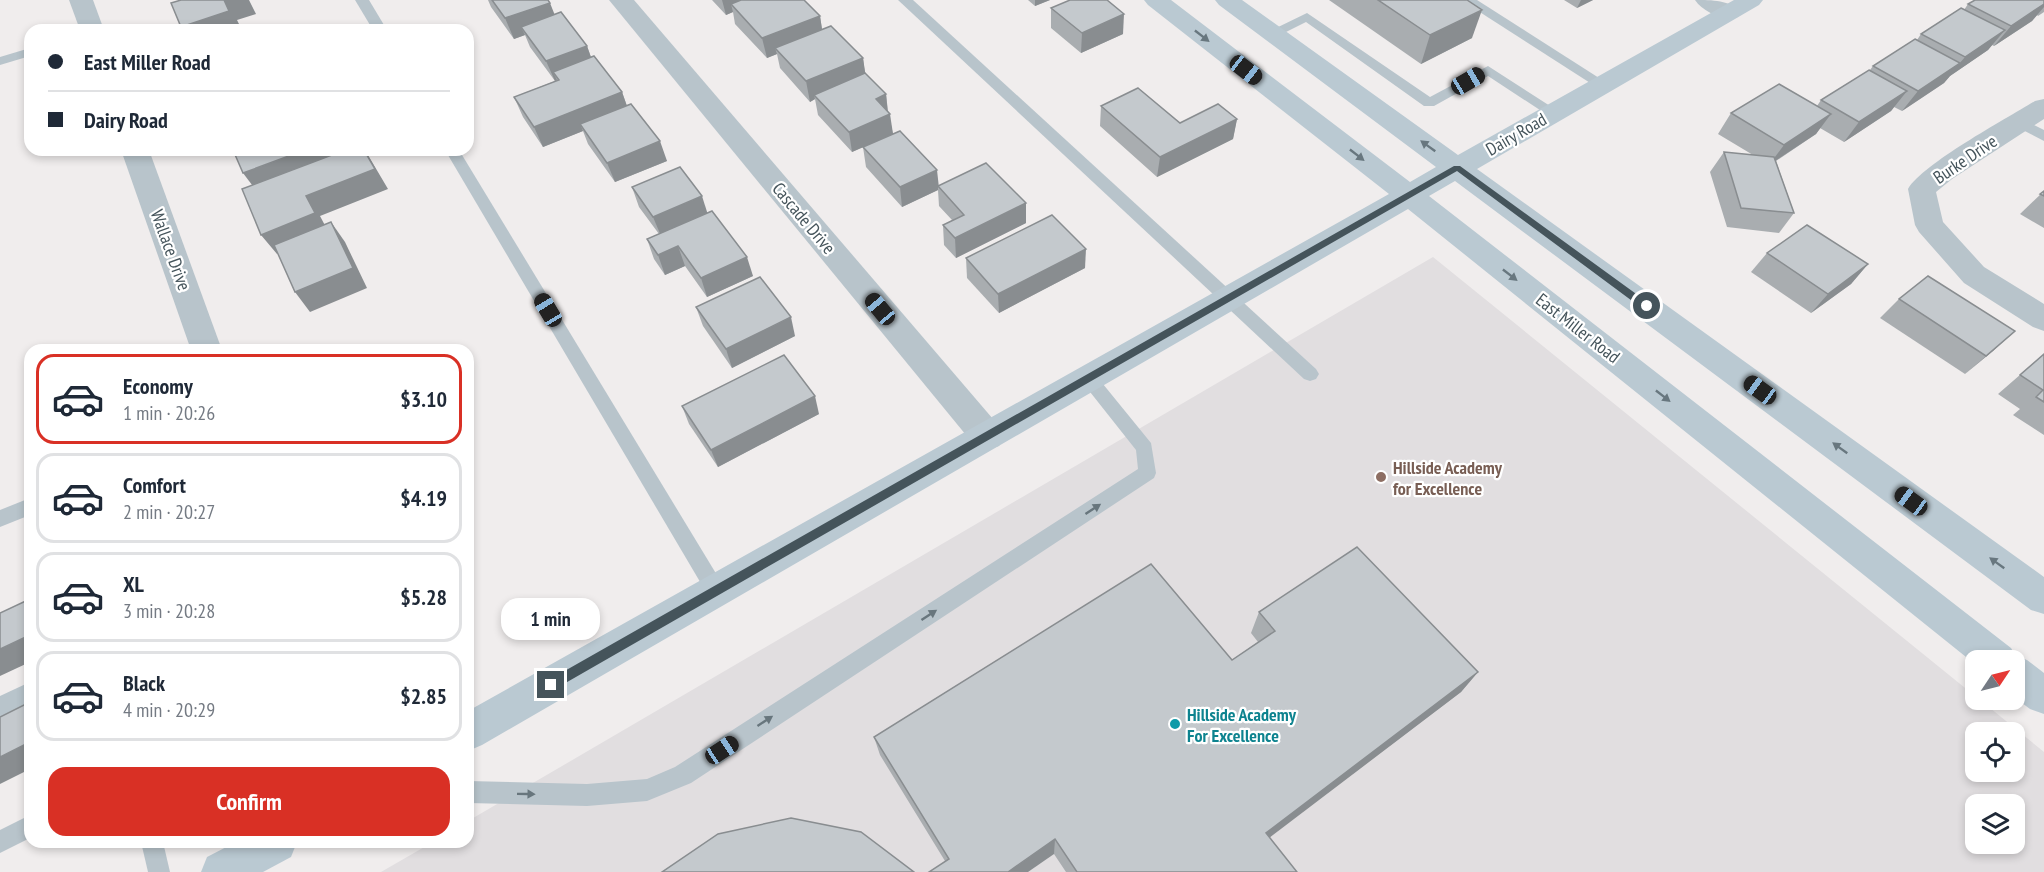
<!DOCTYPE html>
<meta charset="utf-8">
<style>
:root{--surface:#fff;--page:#f2f2f3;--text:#1f2937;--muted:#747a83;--line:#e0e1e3;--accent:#d93025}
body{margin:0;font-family:"PT Sans Narrow",sans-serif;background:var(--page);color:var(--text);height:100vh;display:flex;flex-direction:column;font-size:22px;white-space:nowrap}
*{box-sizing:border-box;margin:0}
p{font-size:20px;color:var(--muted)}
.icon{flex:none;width:33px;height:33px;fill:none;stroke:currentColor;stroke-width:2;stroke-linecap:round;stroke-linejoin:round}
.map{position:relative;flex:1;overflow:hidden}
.sheet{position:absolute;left:24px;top:344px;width:450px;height:504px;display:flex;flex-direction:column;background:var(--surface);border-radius:18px;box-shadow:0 3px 9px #0003}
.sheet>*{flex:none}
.guide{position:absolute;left:24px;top:24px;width:450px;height:132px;border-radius:18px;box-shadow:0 3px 9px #0003;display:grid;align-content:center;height:132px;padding:0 24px;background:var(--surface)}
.needle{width:39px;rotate:55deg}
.buttons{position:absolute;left:1965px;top:650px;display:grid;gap:12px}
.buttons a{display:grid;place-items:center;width:60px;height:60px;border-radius:12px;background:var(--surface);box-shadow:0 3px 9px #0003;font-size:30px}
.end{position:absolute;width:27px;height:27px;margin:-14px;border:8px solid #45545b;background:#fff;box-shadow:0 0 0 3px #fff}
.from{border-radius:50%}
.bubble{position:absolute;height:42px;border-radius:18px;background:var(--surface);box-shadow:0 3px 9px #0003;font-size:20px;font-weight:700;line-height:42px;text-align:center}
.car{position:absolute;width:18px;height:36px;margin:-18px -9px;border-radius:8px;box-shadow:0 0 4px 2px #0007;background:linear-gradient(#222 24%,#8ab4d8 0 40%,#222 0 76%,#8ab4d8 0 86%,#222 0)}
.guide b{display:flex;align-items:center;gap:21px;height:57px;font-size:22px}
.guide b+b{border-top:2px solid var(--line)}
.guide i{width:15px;height:15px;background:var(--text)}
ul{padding:10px 0 0;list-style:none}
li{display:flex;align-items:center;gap:18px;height:90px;margin:0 12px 9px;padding:0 12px;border:3px solid var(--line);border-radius:18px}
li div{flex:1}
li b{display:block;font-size:22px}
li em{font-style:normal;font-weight:700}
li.current{border-color:var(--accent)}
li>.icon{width:54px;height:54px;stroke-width:1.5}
.action{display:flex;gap:12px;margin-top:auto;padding:12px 24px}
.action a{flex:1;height:69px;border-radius:18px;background:var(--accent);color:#fff;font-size:24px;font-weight:700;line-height:69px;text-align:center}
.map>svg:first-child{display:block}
.education{fill:#e1dee0;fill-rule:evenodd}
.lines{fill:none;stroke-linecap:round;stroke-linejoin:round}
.lane{fill:#b8c4cb;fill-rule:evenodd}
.street{fill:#b8c4cb;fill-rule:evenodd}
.secondary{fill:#bac9d2;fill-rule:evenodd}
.wall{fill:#a9adb0}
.shaded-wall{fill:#898d90}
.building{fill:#c4c9cd;stroke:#898d90;stroke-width:1.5}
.oneway{fill:#68777f}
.oneway2{fill:#68767d}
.route{fill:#45545b}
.education-dot{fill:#8d6e63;stroke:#fff;stroke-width:2}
.culture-dot{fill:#0f9aa8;stroke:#fff;stroke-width:2}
.labels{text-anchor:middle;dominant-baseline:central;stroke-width:4.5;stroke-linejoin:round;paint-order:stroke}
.street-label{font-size:18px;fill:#45545b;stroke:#fff}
.education-label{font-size:18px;font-weight:bold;fill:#785e54;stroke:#fff;text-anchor:start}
.culture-label{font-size:18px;font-weight:bold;fill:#0d838f;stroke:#fff;text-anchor:start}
</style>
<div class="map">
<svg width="2044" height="872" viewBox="0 0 2044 872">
<rect width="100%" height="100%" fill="#f0eded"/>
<!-- education -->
<path class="education" d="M1433 257 1975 696 1976 699H1979L2044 752V872H381L433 842H468V821ZM1976 732H2014V771H1976ZM1976 804H2014V843H1976Z"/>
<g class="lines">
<!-- lane -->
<g class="lane">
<polygon points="355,0 369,0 387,30 373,30"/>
<polygon points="898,0 913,0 1316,369 1319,374 1316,379 1310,381 1304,379"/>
<polygon points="1461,0 1477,0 1610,85 1603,89 1598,88"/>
<polygon points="1307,13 1430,97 1488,66 1561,113 1554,118 1549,116 1488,76 1434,106 1424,106 1306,22 1278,36 1268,36 1266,33"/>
<polygon points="30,48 30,56 0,65 0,57"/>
<polygon points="2020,118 2044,130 2044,141 2015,126 2013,123 2015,120"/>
<polygon points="445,150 459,150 723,585 726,591 723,597 716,600 709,597"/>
<polygon points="1088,371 1094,373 1151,443 1156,473 1154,478 691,783 647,801 587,806 468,803 468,781 587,784 647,779 675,767 1138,469 1136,450 1079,378 1082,373"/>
<polygon points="30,498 30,515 0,527 0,510"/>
<polygon points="30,682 30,703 0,717 0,696"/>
<polygon points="30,815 30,838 0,853 0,830"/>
<polygon points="141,842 163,842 170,872 148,872"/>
</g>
<!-- street -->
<g class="street">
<polygon points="69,0 93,0 104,30 80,30"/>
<polygon points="609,0 634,0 999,426 1004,436 999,446 987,450 975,446"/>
<path d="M1695 0C1712 0 1730 0 1741 12L1738 17C1723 21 1703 12 1695 0Z"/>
<path d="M2044 99V119L1952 179 1936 192 1943 222 1984 267 2044 304V331L2033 327 1964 283 1919 232 1915 225 1908 189C1924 163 2006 119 2035 101Z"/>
<polygon points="121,150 149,150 222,350 191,350"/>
</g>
<!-- secondary -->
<g class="secondary">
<polygon points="1144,0 1171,0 1410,182 1436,167 1219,5 1215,0 1242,0 1458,155 1734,0 1763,0 1759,5 1477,169 2044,577 2044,614 2031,610 1455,181 1429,196 2011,648 2015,655 2027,660 2044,673 2044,714 2030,709 2014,697 2014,660 1976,660 1976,665 1408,209 482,745 468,751 468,711 1389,194 1148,5"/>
<polygon points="236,842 297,842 291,857 263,872 201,872 207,857"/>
</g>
</g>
<!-- wall -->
<g class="wall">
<polygon points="488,0 548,0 554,15 587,46 591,57 622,92 627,106 667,161 615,182 588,144 583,131 543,147 523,117 514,97 555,81 530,47 525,35 514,39 491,7"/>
<polygon points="712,0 804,0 820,16 822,29 863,58 865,74 886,94 888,111 893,134 852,152 818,115 815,99 810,102 780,68 777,54 767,58 735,24 733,12 726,15"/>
<polygon points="1028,0 1050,0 1035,6"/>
<polygon points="1329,0 1467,0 1472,38 1421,64"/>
<polygon points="1564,0 1593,0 1577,8"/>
<polygon points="2044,0 2044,12 2038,16 2037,15 2032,21 1994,46 1992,45 1988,50 1950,76 1944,83 1902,111 1894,107 1891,111 1844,142 1820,128 1816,134 1776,161 1794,213 1779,233 1727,227 1710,172 1724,152 1753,155 1718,134 1731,113 1817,106 1821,100 1870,70 1873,66 1917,40 1921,34 1964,10 1968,4"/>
<polygon points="1051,8 1123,34 1081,53 1051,28"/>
<polygon points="1101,106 1180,123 1237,119 1233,139 1157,177 1100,126"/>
<polygon points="863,147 939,186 1026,203 1026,223 956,258 944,245 943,225 952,220 939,206 938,190 902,207 866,167"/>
<polygon points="632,187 707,213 753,276 707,297 685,266 665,275 654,259 647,239 659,234 639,207"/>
<polygon points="2044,191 2044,228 2020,214"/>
<polygon points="1767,253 1868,264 1851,284 1811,313 1751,272"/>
<polygon points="966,258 1085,268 999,313 967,278"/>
<polygon points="1899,299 1994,350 1965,374 1880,318"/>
<polygon points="696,307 795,336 732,368 703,326"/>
<polygon points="2044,354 2044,435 2013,415 2020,409 1998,394"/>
<polygon points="682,406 819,414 718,467 689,424"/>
<polygon points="1259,612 1478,672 1461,692 1269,837 1297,872 1066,872 1054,854 945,861 880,755 874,737 1232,660 1258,642 1251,633"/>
</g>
<!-- shaded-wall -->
<g class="shaded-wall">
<polygon points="224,0 249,0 256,14 237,20 242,30 183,30 181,27"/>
<polygon points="722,0 760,0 731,4 733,12 726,15"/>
<polygon points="1035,0 1050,0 1035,6"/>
<polygon points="1581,0 1593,0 1577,8"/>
<polygon points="550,3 558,23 521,27 525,35 514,39 505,18"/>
<polygon points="2044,4 2044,7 2032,21 1994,46 2011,26"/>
<polygon points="1482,10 1472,38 1421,64 1430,35"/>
<polygon points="1124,14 1123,34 1081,53 1082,33"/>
<polygon points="820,16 823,36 775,48 777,54 767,58 762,38"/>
<polygon points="2005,30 1988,50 1950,76 1944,83 1902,111 1918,91 1959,64 1965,57"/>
<polygon points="587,46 594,66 553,72 557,80 555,81 546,61"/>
<polygon points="863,58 866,78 814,95 815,99 810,102 806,81"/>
<polygon points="1907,91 1891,111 1844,142 1859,122"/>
<polygon points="622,92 629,112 580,124 583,131 543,147 534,127"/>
<polygon points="886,94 888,115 876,99"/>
<polygon points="890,114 893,134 852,152 849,132"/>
<polygon points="1831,114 1816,134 1769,165 1784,145"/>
<polygon points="1237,119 1233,139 1157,177 1160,157"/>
<polygon points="660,141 667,161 615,182 607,163"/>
<polygon points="305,150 331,150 337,163 258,193 243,173"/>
<polygon points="365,150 388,189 320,216 329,233 277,254 261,235 306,196"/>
<polygon points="937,170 939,188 938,186 938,190 902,207 900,187"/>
<polygon points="702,196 708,215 661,236 653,217"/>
<polygon points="1026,203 1026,223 956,258 955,238"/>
<polygon points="331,222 345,242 367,288 310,312 295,292"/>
<polygon points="678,246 685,266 665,275 658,255"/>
<polygon points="1086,249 1085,268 999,313 998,294"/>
<polygon points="747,257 753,276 707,297 701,278"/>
<polygon points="1868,264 1851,284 1811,313 1828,294"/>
<polygon points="791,317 795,336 732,368 726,349"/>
<polygon points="2015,331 1994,350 1965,374 1986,356"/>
<polygon points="815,396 819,414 718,467 711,450"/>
<polygon points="30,635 30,662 0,676 0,649"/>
<polygon points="1478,672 1461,692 1256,848 1266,833"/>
<polygon points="30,742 30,769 0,784 0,757"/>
<polygon points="1055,839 1054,854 1028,872 1008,872"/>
</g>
<!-- building -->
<g class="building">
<polygon points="181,0 224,0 229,11 181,27 171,3"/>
<polygon points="492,0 548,0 550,3 505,18"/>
<polygon points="741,0 804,0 820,16 762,38 731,4"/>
<polygon points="1070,0 1107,0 1124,14 1082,33 1051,8"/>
<polygon points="1378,0 1467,0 1482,10 1430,35"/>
<polygon points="1975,0 2044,0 2044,4 2011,26 1968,4"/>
<polygon points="1961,8 2005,30 1965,57 1921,34"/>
<polygon points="561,12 587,46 546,61 521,27"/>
<polygon points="831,26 863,58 806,81 775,48"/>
<polygon points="1915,39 1960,63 1918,91 1873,66"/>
<polygon points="594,56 622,92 534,127 514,97 559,80 553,72"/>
<polygon points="1869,70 1907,91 1859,122 1821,100"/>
<polygon points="865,73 886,94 876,99 890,114 849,132 814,95"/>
<polygon points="1779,84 1831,114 1784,145 1731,113"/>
<polygon points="1138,88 1180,123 1218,104 1237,119 1160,157 1101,106"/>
<polygon points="631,104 660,141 607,163 580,124"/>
<polygon points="900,131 937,170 900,187 863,147"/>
<polygon points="233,150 305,150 243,173"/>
<polygon points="345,150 364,150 375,169 306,196 315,213 261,235 242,189"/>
<polygon points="1724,152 1774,157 1794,213 1741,208"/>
<polygon points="986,163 1026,203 955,238 943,225 964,215 938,186"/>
<polygon points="680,167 702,196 653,217 632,187"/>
<polygon points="2044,191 2044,196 2040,194"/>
<polygon points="712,211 747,257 701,278 678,246 658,255 647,239"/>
<polygon points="1052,215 1086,249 998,294 966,258"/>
<polygon points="331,222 353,268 295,292 274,245"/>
<polygon points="1807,225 1868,264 1828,294 1767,253"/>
<polygon points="1928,276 2015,331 1986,356 1899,299"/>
<polygon points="760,277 791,317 726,349 696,307"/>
<polygon points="2044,354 2044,402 2036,397 2043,390 2020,375"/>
<polygon points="784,355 815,396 711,450 682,406"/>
<polygon points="1357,547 1478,672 1266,833 1297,872 1077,872 1055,839 1008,872 929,872 949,859 874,737 1151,564 1232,660 1275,631 1259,612"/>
<polygon points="30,599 30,635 0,649 0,613"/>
<polygon points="30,702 30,742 0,757 0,717"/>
<polygon points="791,818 861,832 914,872 662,872 718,834"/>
</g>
<!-- one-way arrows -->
<defs><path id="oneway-solid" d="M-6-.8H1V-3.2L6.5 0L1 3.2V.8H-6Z" transform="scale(1.5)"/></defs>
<g class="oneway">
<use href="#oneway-solid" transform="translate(1202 36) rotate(38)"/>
<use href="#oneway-solid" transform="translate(1428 146) rotate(-144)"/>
<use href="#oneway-solid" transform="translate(1357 155) rotate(38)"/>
<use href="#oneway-solid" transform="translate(1510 275) rotate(38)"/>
<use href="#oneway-solid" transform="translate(1663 396) rotate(38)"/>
<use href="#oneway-solid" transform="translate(1840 448) rotate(-144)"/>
<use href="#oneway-solid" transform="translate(1997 563) rotate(-144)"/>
</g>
<g class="oneway2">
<use href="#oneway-solid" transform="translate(1093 509) rotate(-33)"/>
<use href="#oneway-solid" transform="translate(929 615) rotate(-33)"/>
<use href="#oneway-solid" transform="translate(765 721) rotate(-33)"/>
<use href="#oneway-solid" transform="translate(526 794) rotate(1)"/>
</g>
<!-- route -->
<polygon class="route" points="1454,166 1460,166 1650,304 1650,309 1643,309 1457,171 555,689 547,689 547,681"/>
<!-- markers -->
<circle class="education-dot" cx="1381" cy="477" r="6"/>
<circle class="culture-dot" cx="1175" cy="724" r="6"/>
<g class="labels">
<!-- street labels -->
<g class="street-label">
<text transform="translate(1516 134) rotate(-30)">Dairy Road</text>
<text transform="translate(1965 159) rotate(-34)">Burke Drive</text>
<text transform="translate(804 218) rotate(50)">Cascade Drive</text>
<text transform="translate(171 250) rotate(70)">Wallace Drive</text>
<text transform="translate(1578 328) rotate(38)">East Miller Road</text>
</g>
<!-- education labels -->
<g class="education-label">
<text x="1393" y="467">Hillside Academy<tspan x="1393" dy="21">for Excellence</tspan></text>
</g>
<!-- culture labels -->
<g class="culture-label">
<text x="1187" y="714">Hillside Academy<tspan x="1187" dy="21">For Excellence</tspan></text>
</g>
</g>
</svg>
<div class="buttons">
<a><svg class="needle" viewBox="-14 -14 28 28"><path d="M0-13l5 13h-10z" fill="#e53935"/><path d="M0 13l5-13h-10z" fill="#747a83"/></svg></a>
<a><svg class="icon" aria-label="locate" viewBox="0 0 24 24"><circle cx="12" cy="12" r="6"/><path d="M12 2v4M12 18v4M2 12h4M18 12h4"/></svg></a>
<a><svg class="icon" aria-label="layers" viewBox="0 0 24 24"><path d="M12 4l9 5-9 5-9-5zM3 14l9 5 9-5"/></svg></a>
</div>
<i class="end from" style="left:1647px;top:306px"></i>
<i class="end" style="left:551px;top:685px"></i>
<div class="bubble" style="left:501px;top:598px;width:99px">1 min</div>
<i class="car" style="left:1246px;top:70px;rotate:128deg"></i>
<i class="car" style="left:1468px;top:81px;rotate:60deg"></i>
<i class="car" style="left:880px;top:309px;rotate:320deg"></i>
<i class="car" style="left:548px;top:310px;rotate:329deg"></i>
<i class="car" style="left:1760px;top:390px;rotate:306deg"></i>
<i class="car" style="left:1911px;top:501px;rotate:306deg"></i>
<i class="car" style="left:722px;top:750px;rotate:57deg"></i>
<div class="guide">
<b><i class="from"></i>East Miller Road</b>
<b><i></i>Dairy Road</b>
</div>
<section class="sheet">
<ul>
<li class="current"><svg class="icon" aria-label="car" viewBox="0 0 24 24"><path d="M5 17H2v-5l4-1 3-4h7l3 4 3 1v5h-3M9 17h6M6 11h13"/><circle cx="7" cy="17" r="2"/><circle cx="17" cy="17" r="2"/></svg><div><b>Economy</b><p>1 min · 20:26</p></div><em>$3.10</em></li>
<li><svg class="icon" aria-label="car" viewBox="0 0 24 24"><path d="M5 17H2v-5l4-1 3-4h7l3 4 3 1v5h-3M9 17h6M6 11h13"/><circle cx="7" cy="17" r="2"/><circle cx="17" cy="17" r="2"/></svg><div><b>Comfort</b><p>2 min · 20:27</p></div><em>$4.19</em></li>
<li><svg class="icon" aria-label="car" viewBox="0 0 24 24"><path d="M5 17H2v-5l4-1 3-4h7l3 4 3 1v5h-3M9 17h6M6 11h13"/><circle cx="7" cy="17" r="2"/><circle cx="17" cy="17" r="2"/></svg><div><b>XL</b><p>3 min · 20:28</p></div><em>$5.28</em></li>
<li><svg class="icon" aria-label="car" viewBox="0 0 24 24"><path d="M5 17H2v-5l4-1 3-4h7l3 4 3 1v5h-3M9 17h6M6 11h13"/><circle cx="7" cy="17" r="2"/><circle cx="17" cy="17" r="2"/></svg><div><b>Black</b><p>4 min · 20:29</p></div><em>$2.85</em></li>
</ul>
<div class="action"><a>Confirm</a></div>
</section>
</div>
